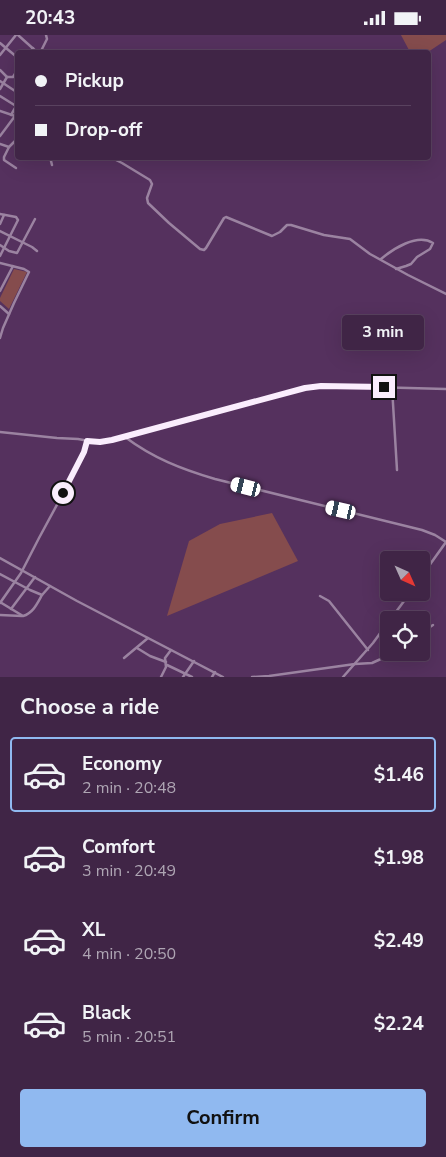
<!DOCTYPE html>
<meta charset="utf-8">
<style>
:root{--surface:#402546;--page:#4b3151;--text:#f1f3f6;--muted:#aea5b3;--line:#59425f;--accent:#90b9f0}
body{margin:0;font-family:"Nunito Sans",sans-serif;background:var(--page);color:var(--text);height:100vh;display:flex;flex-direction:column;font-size:19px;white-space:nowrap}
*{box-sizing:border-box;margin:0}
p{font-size:16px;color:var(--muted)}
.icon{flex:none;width:28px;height:28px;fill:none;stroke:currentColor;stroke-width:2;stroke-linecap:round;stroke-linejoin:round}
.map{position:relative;height:642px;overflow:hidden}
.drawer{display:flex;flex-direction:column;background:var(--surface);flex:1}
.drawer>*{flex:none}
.banner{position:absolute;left:15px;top:15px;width:416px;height:110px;border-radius:5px;box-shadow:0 5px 20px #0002,0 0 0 1px var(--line);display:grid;align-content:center;height:110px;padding:0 20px;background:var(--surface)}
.needle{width:32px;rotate:135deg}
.fabs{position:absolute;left:380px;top:516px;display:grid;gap:10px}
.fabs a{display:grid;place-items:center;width:50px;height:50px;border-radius:5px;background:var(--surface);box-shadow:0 5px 20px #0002,0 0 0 1px var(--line);font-size:25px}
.end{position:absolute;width:22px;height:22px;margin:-11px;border:6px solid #faedfd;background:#111;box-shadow:0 0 0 2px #111}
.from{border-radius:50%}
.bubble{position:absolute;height:35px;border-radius:5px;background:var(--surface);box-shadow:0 5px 20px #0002,0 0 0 1px var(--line);font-size:16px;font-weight:700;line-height:35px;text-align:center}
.car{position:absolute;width:15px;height:30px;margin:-15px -8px;border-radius:6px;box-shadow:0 0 4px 1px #0007;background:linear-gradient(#fff 24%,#345 0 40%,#fff 0 76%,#345 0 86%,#fff 0)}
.banner b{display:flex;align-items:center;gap:18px;height:48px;font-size:19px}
.banner b+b{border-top:1px solid var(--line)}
.banner i{width:12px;height:12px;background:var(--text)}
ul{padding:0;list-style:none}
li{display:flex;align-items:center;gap:15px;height:75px;margin:0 10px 8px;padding:0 10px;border:2px solid transparent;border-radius:5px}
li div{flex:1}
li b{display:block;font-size:19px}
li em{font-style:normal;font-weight:700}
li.selected{border-color:var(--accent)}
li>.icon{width:45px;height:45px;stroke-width:1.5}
h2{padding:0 20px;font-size:22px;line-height:60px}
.action{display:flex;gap:10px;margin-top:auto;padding:10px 20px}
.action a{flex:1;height:58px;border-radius:5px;background:var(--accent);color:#111;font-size:20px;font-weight:700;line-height:58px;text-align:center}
.status{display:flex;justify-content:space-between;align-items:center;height:35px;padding:0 25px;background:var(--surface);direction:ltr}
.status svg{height:14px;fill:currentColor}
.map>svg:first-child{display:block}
.green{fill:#854c4d}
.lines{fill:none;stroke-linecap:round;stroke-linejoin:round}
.minor{stroke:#9b83a1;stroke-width:2.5}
.route{stroke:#faedfd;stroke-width:6}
</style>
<div class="status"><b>20:43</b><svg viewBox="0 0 49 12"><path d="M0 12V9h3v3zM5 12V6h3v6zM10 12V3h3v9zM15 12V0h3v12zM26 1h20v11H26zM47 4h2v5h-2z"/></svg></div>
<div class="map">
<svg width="446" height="642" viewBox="0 0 446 642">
<rect width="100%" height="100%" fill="#55315e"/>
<!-- green -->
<g class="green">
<polygon points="401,0 446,0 446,5 428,17 410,17"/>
<polygon points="14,234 27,237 9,274 0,266 0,263"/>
<polygon points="272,478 298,526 167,581 189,506 220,489"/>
</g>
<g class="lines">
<!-- minor -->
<g class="minor">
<polyline points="18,0 38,18"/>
<polyline points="0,8 18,23"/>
<polyline points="29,18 33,13"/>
<polyline points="40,18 47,4 46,0"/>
<polyline points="0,20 16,0"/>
<polyline points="0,35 7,42"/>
<polyline points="0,46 18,58"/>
<polyline points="0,54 7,42 13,42 18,34"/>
<polyline points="0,61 16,71"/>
<polyline points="0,76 18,82"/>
<polyline points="11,80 18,68"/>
<polyline points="0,101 15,81"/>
<polyline points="0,109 9,112 18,103"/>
<polyline points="9,112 4,122 4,125 16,133"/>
<polyline points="50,122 52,130"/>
<polyline points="110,122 122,128 150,145 152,149 147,163 148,168 169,188 200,214 204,215 206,213 224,183 226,182 272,201 280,197 287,190 291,190 324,200 350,204 370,219 408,240 446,259"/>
<polyline points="0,179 16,182 18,185 0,221"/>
<polyline points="0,189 4,180"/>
<polyline points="0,196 32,212 37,216"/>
<polyline points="0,210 9,216 17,218 35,184"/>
<path d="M381 224C393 214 417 198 433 208L430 214 417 222 411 229 406 231 396 234"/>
<polyline points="0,228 24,234 29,237 14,268 3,293 0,303"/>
<polyline points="0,256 13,231"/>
<polyline points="0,271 9,279"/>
<polyline points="392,352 397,435"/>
<polyline points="0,397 57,403 78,404 89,406 104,407 305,353 335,351 446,354"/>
<path d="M125 402C153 423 181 434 215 444L422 495 435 500 446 507"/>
<polyline points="0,523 77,566 223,642"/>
<polyline points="0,539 30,555 42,560 50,551"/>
<polyline points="421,542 446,507"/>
<polyline points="320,561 329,566 368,615"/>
<path d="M0 567 23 581C33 578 37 569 42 560"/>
<polyline points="0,568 21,538 39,503 79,429 84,417 87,406"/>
<polyline points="11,574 35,542"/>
<polyline points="0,580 22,581"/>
<polyline points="390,585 410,558"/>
<polyline points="421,598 433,590"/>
<polyline points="137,613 150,621 166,627"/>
<polyline points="124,623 148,603"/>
<polyline points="167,630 192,642"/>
<polyline points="161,642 166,632 165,623 171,615"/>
<polyline points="183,642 194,626"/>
<polyline points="212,642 215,637"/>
<polyline points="252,642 269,641 355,629 372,628 383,623 393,618"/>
<polyline points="343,642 373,608 389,586"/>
</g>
</g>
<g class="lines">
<!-- route -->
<polyline class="route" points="63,458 84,417 87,406 100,407 112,405 305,353 321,351 384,352"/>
</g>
</svg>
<div class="fabs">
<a><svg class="needle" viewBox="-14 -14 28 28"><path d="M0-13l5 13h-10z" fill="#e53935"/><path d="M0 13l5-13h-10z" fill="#aea5b3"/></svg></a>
<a><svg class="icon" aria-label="locate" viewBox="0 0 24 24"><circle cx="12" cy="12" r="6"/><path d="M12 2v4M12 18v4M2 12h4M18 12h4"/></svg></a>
</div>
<i class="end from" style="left:63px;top:458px"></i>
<i class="end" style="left:384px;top:352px"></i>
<div class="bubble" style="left:342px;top:280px;width:82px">3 min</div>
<i class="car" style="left:246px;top:452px;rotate:284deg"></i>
<i class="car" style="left:341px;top:475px;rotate:283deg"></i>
<div class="banner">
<b><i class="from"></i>Pickup</b>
<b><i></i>Drop-off</b>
</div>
</div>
<section class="drawer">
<h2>Choose a ride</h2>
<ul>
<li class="selected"><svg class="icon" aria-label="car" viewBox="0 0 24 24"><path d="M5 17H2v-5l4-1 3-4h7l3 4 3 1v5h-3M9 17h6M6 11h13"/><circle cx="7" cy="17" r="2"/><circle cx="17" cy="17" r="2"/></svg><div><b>Economy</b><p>2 min · 20:48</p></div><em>$1.46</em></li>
<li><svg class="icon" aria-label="car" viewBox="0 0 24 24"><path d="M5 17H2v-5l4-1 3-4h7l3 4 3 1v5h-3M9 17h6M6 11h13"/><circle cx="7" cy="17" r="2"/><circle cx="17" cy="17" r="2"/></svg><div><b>Comfort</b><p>3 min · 20:49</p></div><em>$1.98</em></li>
<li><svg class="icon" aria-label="car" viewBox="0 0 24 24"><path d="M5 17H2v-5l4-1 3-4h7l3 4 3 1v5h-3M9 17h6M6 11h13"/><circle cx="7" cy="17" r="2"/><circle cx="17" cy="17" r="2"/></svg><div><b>XL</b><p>4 min · 20:50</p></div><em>$2.49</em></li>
<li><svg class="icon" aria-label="car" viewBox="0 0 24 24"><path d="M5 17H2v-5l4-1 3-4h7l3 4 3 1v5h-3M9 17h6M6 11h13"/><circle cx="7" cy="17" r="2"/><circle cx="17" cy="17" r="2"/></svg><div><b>Black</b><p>5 min · 20:51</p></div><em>$2.24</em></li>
</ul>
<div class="action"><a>Confirm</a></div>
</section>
